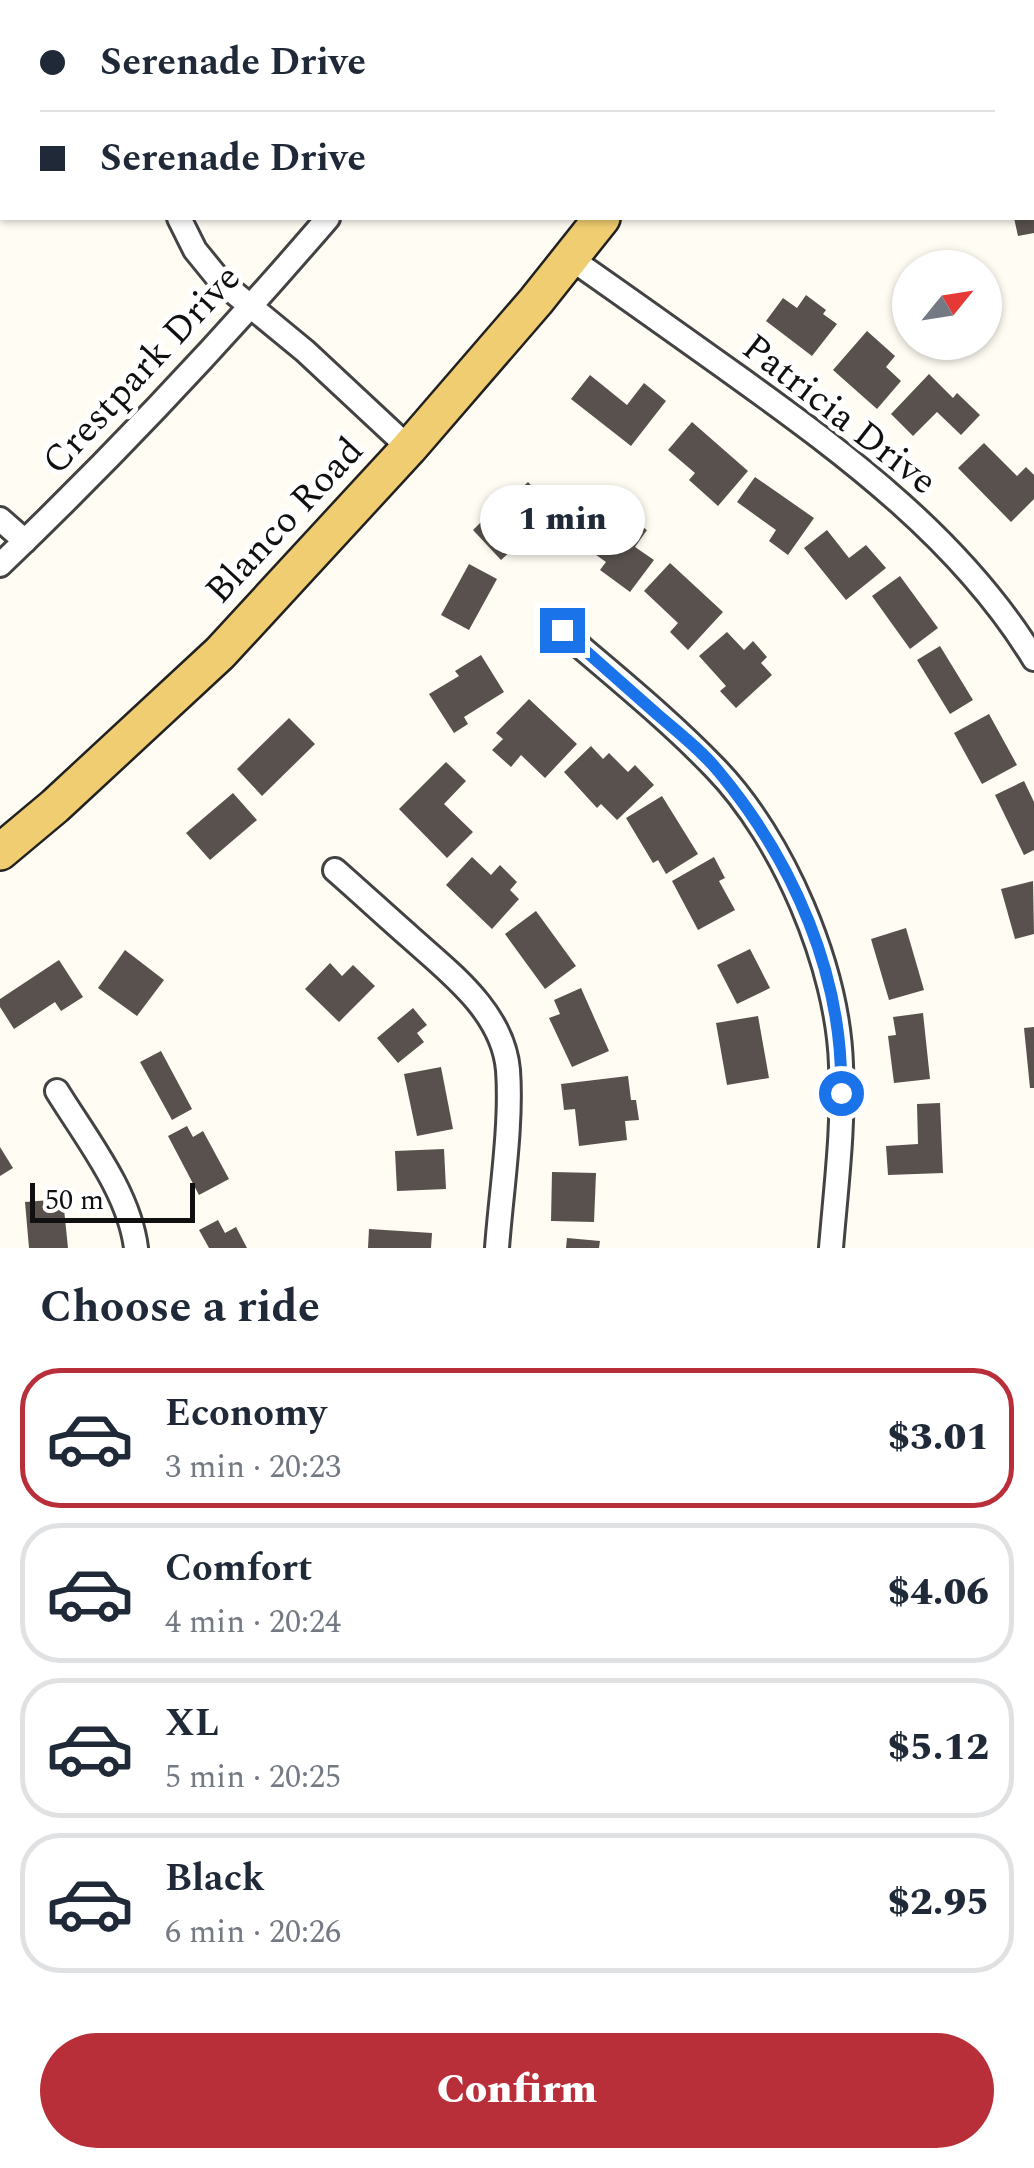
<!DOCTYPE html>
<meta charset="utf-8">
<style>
:root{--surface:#fff;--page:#f6f6f7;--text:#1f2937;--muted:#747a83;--line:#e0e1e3;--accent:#b82f3a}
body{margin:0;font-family:Spectral,serif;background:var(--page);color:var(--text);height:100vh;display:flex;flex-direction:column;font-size:38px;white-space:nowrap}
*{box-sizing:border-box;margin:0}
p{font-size:32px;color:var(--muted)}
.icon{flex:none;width:55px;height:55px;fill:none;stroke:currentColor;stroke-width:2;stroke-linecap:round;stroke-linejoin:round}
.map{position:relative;height:1248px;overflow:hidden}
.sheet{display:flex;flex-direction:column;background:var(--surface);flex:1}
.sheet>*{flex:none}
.guide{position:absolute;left:0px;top:0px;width:1035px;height:220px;box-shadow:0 2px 8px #0004;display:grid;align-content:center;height:220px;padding:0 40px;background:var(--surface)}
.needle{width:65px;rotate:60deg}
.fabs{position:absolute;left:892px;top:250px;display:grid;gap:20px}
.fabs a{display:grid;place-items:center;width:110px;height:110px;border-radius:50%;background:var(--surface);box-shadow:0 2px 8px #0004;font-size:50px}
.scale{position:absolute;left:30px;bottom:25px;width:165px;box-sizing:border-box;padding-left:10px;border:5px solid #101010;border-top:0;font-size:28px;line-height:35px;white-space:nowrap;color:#101010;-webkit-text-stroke:8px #fff;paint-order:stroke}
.end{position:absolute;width:45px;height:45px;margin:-22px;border:12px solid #1a73e8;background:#fff;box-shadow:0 0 0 5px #fff}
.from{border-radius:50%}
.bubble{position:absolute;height:70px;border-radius:35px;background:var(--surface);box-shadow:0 2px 8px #0004;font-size:32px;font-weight:800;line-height:70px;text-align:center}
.guide b{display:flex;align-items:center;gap:35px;height:95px;font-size:38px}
.guide b+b{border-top:2px solid var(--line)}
.guide i{width:25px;height:25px;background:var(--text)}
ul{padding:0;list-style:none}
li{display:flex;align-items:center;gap:30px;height:140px;margin:0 20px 15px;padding:0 20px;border:5px solid var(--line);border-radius:40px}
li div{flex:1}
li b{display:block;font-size:38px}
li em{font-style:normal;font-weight:800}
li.current{border-color:var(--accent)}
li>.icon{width:90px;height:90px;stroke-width:1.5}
h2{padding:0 40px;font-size:45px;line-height:120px}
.cta{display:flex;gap:20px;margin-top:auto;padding:20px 40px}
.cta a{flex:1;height:115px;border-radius:60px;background:var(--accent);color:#fff;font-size:40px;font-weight:800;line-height:115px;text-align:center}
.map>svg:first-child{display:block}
.building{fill:#58514d}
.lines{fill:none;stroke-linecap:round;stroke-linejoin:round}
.street-casing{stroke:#434343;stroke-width:28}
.primary-casing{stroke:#212121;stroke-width:40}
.street{stroke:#fff;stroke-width:22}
.primary{stroke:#f0cd71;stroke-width:35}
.route{stroke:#1a73e8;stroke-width:12}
.labels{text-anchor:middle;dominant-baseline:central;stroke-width:10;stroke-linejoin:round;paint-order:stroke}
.street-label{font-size:38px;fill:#101010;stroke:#fff}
</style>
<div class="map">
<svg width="1034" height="1248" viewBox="0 0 1034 1248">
<rect width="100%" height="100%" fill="#fefcf3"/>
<!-- building -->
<g class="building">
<polygon points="1014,218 1034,218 1034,233 1018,236"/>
<polygon points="806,295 826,310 823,314 837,324 812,356 766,321 783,298 797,308"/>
<polygon points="867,331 895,356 886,367 901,381 877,409 833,370"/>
<polygon points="929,374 953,398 957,393 980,415 961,435 937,412 913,436 891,414"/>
<polygon points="590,375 627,405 644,383 666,401 631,446 571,399"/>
<polygon points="692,422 748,471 718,506 689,480 695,473 668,450"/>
<polygon points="984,443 1017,476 1026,467 1034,475 1034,499 1011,522 958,468"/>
<polygon points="755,477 814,518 788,555 769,541 776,530 737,502"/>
<polygon points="528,482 550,505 531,523 536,528 501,560 473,530 485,518 487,520"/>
<polygon points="628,517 647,530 635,547 654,560 630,592 600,570 606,562 585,547 606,518 620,528"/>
<polygon points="827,530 849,558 866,545 886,568 846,600 804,548"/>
<polygon points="670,563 723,612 688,650 670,632 678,623 644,591"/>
<polygon points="469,564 497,579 469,630 441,615"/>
<polygon points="900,576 938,628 910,649 872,596"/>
<polygon points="727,632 744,650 753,641 767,657 761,663 772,675 736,708 720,691 726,686 699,656"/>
<polygon points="940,646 973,700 950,714 917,660"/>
<polygon points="481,655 504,692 464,717 468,724 454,733 429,694 459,676 455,671"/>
<polygon points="529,699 577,744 545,778 521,755 511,767 492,750 503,739 496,733"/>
<polygon points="989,714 1017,765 982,784 954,733"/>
<polygon points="289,718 315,744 262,796 237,769"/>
<polygon points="591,746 603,759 609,753 628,772 635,765 654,785 617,820 601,804 597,808 564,772"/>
<polygon points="446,762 466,781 444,804 473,832 447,858 399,809"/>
<polygon points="1024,781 1034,802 1034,850 1024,855 995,795"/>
<polygon points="233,793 257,820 210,860 186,833"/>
<polygon points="662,796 698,854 666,874 658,860 653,863 626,818"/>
<polygon points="472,857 491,875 500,865 517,882 510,890 519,899 492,929 446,885"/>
<polygon points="714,857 725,878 719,881 735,910 698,930 672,881"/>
<polygon points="1033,881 1034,934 1015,939 1001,889"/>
<polygon points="536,911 576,966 545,989 505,934"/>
<polygon points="906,928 924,990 889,1000 871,939"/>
<polygon points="750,949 770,988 737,1004 717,965"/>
<polygon points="125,950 164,980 137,1016 98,988"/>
<polygon points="59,960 83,997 61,1011 55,1002 14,1029 0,1007 0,999"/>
<polygon points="330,963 342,976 353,965 375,986 339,1022 305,989"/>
<polygon points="581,988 609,1051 572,1067 549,1018 560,1014 554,1000"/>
<polygon points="413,1008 427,1025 417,1033 424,1042 398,1063 377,1038"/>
<polygon points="923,1013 930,1079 894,1083 888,1036 896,1035 893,1017"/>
<polygon points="758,1016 769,1078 727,1085 716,1023"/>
<polygon points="1034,1027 1034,1088 1030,1088 1024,1028"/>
<polygon points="161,1051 192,1109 172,1120 140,1062"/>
<polygon points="441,1067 453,1129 417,1136 404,1074"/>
<polygon points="628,1076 631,1100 636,1100 639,1120 625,1121 627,1140 579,1146 575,1109 564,1110 561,1084"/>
<polygon points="940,1103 943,1173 888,1175 886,1146 918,1144 917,1104"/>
<polygon points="187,1126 193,1137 203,1131 229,1179 199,1195 168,1136"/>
<polygon points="0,1147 13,1168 0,1176"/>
<polygon points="444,1149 446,1189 397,1191 395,1151"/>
<polygon points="552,1172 596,1173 594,1222 551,1221"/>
<polygon points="63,1199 68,1248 29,1248 25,1202"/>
<polygon points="218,1220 225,1233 236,1227 247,1248 209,1248 199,1230"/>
<polygon points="369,1229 432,1233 431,1248 368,1248"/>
<polygon points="567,1238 600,1241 599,1248 566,1248"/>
</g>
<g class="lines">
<!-- street casing -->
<g class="street-casing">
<g id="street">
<polyline points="68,0 69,2"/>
<polyline points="419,0 420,2"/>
<polyline points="179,218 195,250 221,282 305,351 409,448"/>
<path d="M570 258C626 297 682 337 738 377 848 456 962 541 1034 659"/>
<polyline points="0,519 25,541"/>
<path d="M0 565C115 455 224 339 328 218"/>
<path d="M561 630C613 675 667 718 715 768 783 838 838 967 841 1065 844 1126 836 1187 831 1248"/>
<path d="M335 870C360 892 385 915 410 937 450 973 503 1012 508 1070 512 1125 501 1193 497 1248"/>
<path d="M57 1091C86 1138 129 1192 136 1248"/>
</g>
</g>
<!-- primary casing -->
<g class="primary-casing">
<g id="primary">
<polyline points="764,2 766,0"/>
<polyline points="0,852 55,806 220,653 409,448 536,301 602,218"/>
</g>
</g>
<!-- street -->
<use href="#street" class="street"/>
<!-- primary -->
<use href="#primary" class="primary"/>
</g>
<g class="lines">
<!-- route -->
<path class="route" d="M562 630C594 658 626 687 658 715 679 733 702 751 719 772 793 861 844 976 841 1093"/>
</g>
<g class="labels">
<!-- street labels -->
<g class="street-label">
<text transform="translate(142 370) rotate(-47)">Crestpark Drive</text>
<text transform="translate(839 415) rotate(38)">Patricia Drive</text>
<text transform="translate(285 521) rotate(-47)">Blanco Road</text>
</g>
</g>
</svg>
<div class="fabs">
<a><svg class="needle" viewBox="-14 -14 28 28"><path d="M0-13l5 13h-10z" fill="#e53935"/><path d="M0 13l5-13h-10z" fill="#747a83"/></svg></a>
</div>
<div class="scale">50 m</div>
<i class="end from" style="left:841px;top:1093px"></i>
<i class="end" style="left:562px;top:630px"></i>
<div class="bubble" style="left:480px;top:485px;width:165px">1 min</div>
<div class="guide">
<b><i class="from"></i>Serenade Drive</b>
<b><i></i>Serenade Drive</b>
</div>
</div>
<section class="sheet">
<h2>Choose a ride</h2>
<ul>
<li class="current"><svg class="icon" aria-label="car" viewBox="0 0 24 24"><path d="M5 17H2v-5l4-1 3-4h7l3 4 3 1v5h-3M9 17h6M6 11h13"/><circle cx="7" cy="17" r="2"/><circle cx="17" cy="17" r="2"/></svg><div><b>Economy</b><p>3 min · 20:23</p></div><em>$3.01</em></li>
<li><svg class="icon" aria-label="car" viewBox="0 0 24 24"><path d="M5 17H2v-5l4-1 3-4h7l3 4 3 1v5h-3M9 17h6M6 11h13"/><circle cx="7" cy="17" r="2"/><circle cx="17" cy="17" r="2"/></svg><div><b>Comfort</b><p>4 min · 20:24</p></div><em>$4.06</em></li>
<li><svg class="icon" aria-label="car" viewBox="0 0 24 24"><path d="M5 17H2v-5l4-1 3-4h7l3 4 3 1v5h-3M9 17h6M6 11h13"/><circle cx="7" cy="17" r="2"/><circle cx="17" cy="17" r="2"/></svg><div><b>XL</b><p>5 min · 20:25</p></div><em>$5.12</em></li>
<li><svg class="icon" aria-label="car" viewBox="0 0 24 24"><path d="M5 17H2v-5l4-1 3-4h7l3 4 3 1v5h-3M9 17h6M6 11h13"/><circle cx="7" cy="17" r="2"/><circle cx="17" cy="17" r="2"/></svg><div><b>Black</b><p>6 min · 20:26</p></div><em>$2.95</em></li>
</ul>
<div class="cta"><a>Confirm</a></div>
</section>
